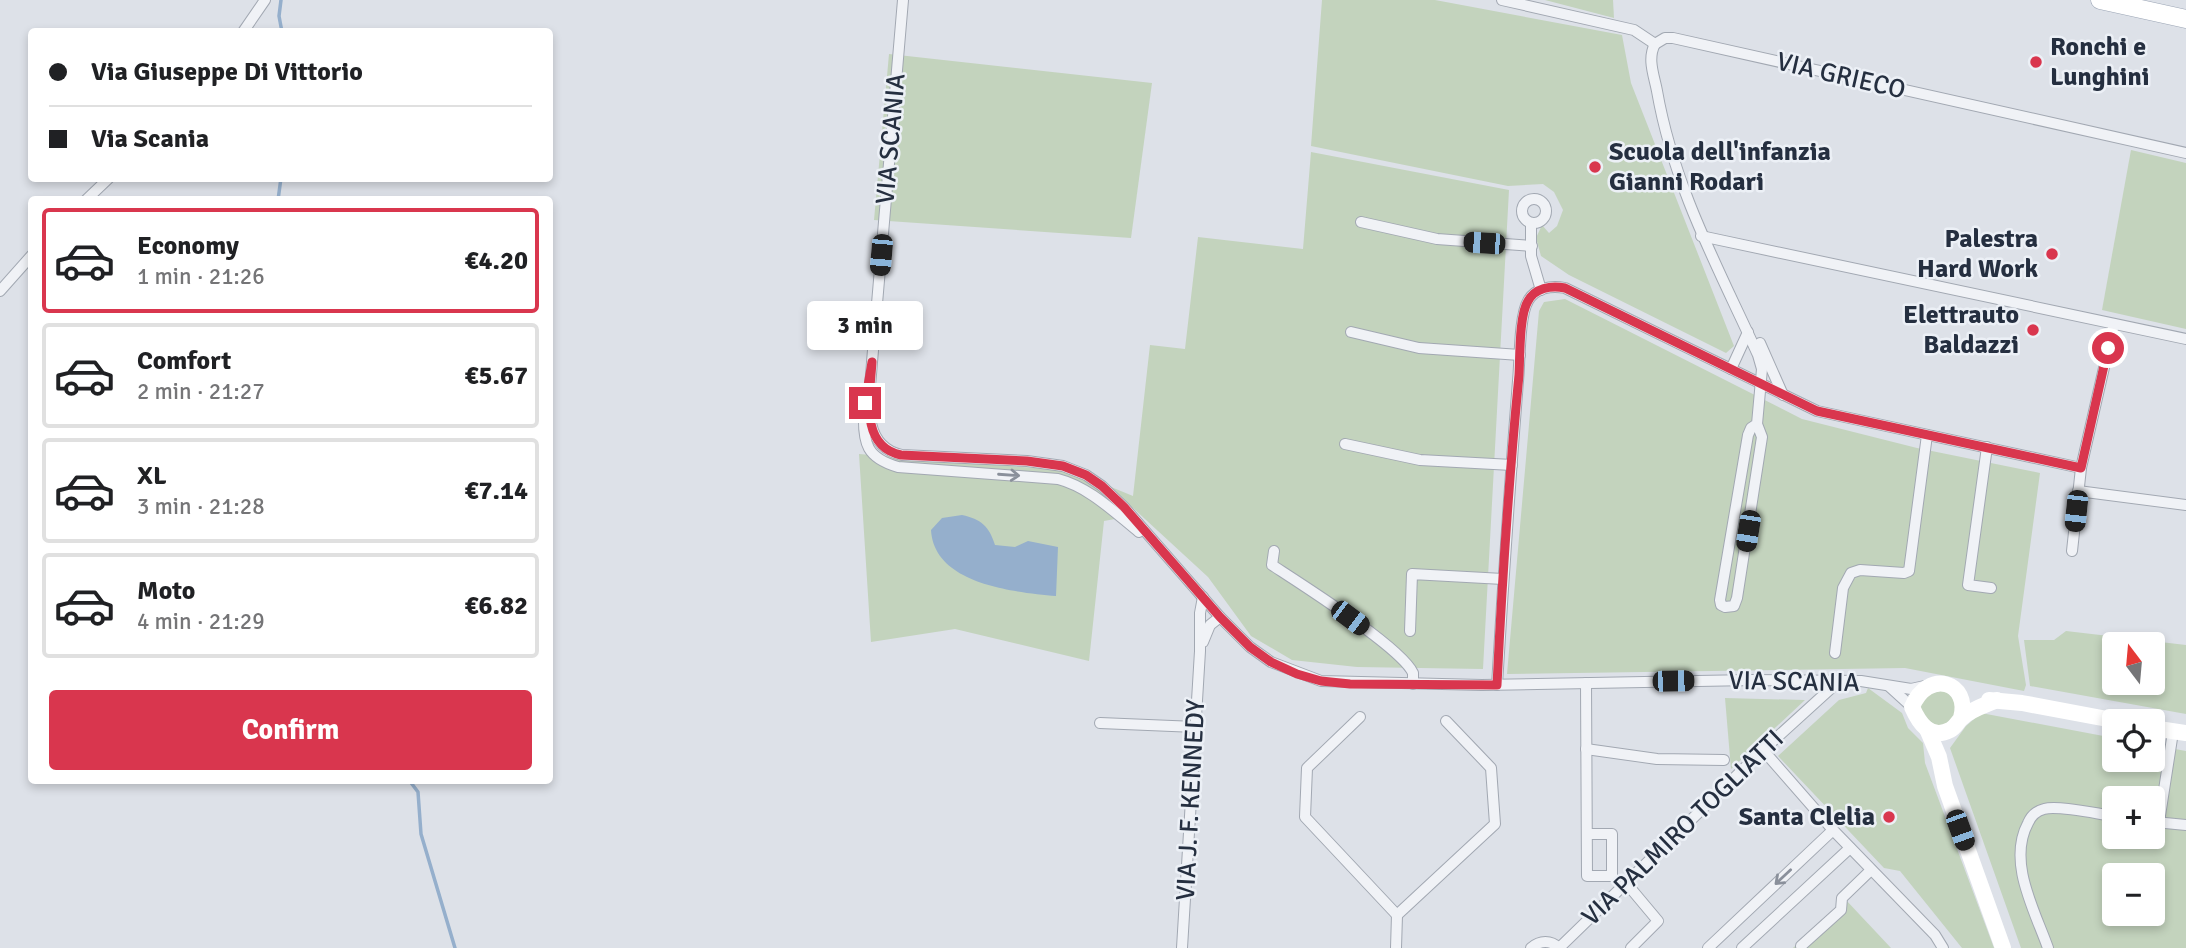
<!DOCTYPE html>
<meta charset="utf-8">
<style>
:root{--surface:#fff;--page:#f2f2f2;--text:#202124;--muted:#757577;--line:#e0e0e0;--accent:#d9364e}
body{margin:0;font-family:Signika,sans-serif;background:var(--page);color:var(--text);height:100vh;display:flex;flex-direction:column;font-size:26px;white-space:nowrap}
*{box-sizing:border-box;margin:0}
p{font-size:23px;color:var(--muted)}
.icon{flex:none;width:38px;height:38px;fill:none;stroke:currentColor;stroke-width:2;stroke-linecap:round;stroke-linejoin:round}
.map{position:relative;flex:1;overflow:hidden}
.side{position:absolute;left:28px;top:196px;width:525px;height:588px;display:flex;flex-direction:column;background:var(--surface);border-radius:7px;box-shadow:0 4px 10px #0003}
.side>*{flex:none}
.top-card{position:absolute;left:28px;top:28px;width:525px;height:154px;border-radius:7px;box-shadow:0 4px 10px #0003;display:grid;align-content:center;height:154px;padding:0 21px;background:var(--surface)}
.needle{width:46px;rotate:344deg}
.fabs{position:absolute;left:2102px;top:632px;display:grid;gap:14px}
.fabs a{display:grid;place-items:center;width:63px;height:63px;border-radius:7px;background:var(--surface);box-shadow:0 4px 10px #0003;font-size:35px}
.end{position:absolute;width:32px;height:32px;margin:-16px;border:9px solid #d9364e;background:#fff;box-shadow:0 0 0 4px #fff}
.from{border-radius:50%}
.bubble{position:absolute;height:49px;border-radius:7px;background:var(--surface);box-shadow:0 4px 10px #0003;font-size:23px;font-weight:800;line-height:49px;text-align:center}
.car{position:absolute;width:21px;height:42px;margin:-21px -10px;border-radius:9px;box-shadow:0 0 5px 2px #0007;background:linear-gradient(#222 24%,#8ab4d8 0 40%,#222 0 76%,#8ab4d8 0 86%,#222 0)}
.top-card b{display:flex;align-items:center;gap:24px;height:66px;font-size:26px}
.top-card b+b{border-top:2px solid var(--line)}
.top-card i{width:18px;height:18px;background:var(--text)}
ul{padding:12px 0 0;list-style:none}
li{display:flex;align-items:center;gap:21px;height:105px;margin:0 14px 10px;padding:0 7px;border:4px solid var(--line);border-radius:7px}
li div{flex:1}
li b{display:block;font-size:26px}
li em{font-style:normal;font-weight:800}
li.active{border-color:var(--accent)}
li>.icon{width:63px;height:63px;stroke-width:1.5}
.action{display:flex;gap:14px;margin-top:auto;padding:14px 21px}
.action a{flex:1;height:80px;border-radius:7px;background:var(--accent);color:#fff;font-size:28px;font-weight:800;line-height:80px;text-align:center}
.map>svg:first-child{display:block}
.green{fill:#c3d3bd;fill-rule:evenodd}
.water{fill:#95afcc}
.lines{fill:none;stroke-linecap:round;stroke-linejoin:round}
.stream{stroke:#95afcc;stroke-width:3.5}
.street-casing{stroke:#a2a8b2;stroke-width:12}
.primary-casing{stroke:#9ba5b5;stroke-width:19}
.street{stroke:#f0f2f6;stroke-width:10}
.secondary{stroke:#fff;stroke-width:16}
.primary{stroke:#fff;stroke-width:18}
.oneway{stroke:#8a909b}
.route{stroke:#d9364e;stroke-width:9}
.poi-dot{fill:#d9364e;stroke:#ecf0f6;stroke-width:2.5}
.labels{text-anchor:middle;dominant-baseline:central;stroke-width:5;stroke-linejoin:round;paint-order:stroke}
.poi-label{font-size:26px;font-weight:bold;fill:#252f40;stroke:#ecf0f6;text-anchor:end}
.street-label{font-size:26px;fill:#252f40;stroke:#ecf0f6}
</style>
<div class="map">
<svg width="2186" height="948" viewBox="0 0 2186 948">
<rect width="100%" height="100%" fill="#dde1e8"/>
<!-- green -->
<g class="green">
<polygon points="1322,0 1435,0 1622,35 1631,83 1734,346 1726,353 1569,275 1541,256 1536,238 1542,225 1549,233 1557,226 1563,210 1554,192 1543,184 1508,186 1311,146"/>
<polygon points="1545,0 1613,0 1614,18"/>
<polygon points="889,54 1152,83 1131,238 874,220"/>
<polygon points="2131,150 2186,163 2186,329 2102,310"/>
<polygon points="1311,152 1509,190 1483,669 1357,667 1292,660 1251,636 1208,577 1133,508 1131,516 1104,521 1089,661 955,629 871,642 859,454 1072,471 1133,496 1150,345 1185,349 1198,237 1303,249"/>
<polygon points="1565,299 1802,419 1917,448 2040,473 2018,636 2026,685 2024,691 1905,668 1507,674 1539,311 1544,302"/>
<path d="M2066 631 2186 645V714L2030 686 2024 640H2054ZM2114 644H2152V682H2114Z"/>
<polygon points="1868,688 1902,713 1908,728 1923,743 1925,763 1994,948 1962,948 1900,871 1884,868 1778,756 1839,700 1866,693"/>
<path d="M1944 690C1962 704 1960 717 1940 727L1923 720 1919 702 1922 696Z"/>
<polygon points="1725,698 1805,700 1731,769"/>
<path d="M1981 713 2114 738V760H2152L2153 745 2186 751V948H2021L1950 748 1966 726ZM2114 798H2152V836H2114ZM2114 875H2152V914H2114Z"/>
<polygon points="1845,899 1891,948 1793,948"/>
</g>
<!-- water -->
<path class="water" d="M962 515C981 519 989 526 995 545L1015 547 1028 541 1058 547 1056 596C1013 592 934 584 931 530L942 518Z"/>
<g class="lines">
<!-- stream -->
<g class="stream">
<polyline points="281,0 279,16 282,32"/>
<polyline points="278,200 281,178"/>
<polyline points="409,780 418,792 421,834 455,948"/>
</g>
<!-- street casing -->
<g class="street-casing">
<g id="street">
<path d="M903 0 872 362C870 395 859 446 902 455L1027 461 1063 466 1086 475 1102 486 1124 507 1220 617 1250 647 1271 662 1321 681 1482 685 1751 680 1861 681 1911 689 1929 685"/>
<polyline points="1502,0 1634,30 1655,44 1665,38 1673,38 2186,153"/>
<polyline points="243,32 265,0"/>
<path d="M1655 44C1647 59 1654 75 1657 91 1674 188 1718 267 1758 355L1762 369 1757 424 1762 437 1737 598 1734 606 1725 607 1721 605 1720 600 1748 435 1751 428 1757 424"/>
<circle cx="1534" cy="211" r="12"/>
<polyline points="86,200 109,178"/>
<polyline points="1361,222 1437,239 1532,246"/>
<polyline points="1531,223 1531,256 1541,290"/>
<polyline points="1701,236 2186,339"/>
<polyline points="0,291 32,255"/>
<polyline points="1351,332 1419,348 1520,355"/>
<polyline points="1760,343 1783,395"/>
<polyline points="1731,369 1748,332"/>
<path d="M864 414C863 444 867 458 898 467L1058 479C1089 487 1114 512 1139 532"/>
<polyline points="1345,444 1420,460 1512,465"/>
<polyline points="1987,447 1968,585 1991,588"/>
<polyline points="2078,491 2186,505"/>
<path d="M1274 551 1272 565C1301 584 1401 647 1413 673V684"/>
<polyline points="2072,551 2081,468"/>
<polyline points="1410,631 1412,574 1503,579"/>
<polyline points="1203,642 1210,625 1220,617"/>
<polyline points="1835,653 1843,588 1851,573 1860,570 1904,573 1909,571 1927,435"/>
<polyline points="1586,683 1587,876 1612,876 1612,834 1587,834"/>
<path d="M1497 685C1503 583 1510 482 1518 381 1520 362 1519 316 1528 301 1535 288 1551 285 1565 288L1817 411 2081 468 2114 324"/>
<polyline points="1890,687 1912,707"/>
<polyline points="1360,717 1307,768 1305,817 1397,915"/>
<polyline points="1100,723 1196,727"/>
<polyline points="1586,749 1657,759 1724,760"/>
<polyline points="1763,750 1833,830 1935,935 1943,948"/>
<polyline points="2155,822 2186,825"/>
<polyline points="2159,822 2173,732"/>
<polyline points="1627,884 1658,921 1631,948"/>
<polyline points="1397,915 1495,824 1491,768 1446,721"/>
<polyline points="1801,946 1841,910 1842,898 1871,870"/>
<polyline points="1182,948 1200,651 1200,613 1203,597"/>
<polyline points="1396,948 1397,915"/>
<path d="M1531 948C1540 940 1551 940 1559 948"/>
<polyline points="1559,948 1763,750 1839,681"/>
<polyline points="1708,948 1833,830"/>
<polyline points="1742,948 1850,848"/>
<path d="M2048 948C2035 911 2007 862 2028 823 2031 816 2036 811 2044 809 2058 805 2098 814 2114 816"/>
</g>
</g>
<!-- primary casing -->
<g class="primary-casing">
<polyline id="primary" points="2100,0 2186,19"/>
</g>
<!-- street -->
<use href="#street" class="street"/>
<!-- secondary -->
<g class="secondary">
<polyline points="1989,700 2022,703 2118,721"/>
<path d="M1961 718C1971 682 1928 668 1912 707 1919 723 1930 740 1950 730 1956 727 1957 722 1962 718 1971 709 1986 705 1997 700"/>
<polyline points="2152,728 2186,733"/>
<polyline points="1927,729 1939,757 1945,786 2003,948"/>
</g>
<!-- primary -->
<use href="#primary" class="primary"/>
</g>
<!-- one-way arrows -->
<defs><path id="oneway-shaft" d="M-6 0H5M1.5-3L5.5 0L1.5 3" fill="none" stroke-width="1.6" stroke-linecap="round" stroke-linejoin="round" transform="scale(1.75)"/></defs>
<g class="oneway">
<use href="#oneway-shaft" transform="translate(1009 475) rotate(4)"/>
<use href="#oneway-shaft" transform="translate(1783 877) rotate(137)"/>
</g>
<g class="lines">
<!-- route -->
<path class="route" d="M865 403 872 362C870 395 859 446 901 455L1027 461 1063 466 1086 475 1102 486 1124 507 1220 617 1250 647 1271 662 1297 674 1321 681 1350 684 1497 685C1502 581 1509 478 1519 375 1520 358 1519 315 1528 301 1535 288 1551 285 1565 288L1817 411 2081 468 2108 348"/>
</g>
<!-- markers -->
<g class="poi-dot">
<circle cx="2036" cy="62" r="7"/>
<circle cx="1595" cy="167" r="7"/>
<circle cx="2052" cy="254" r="7"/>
<circle cx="2033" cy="330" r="7"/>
<circle cx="1889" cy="817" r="7"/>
</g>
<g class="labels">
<!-- poi labels -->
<g class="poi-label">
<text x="2050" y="47" text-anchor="start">Ronchi e<tspan x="2050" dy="30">Lunghini</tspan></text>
<text x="1609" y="152" text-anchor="start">Scuola dell'infanzia<tspan x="1609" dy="30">Gianni Rodari</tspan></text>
<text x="2038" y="239">Palestra<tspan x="2038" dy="30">Hard Work</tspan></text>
<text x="2019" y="315">Elettrauto<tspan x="2019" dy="30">Baldazzi</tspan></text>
<text x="1875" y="817">Santa Clelia</text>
</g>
<!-- street labels -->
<g class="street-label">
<text transform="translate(1841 76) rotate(13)">VIA GRIECO</text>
<text transform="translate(891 139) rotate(-85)">VIA SCANIA</text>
<text transform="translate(1794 682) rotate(1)">VIA SCANIA</text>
<text transform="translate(1191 800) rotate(-87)">VIA J. F. KENNEDY</text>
<text transform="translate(1683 828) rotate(-44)">VIA PALMIRO TOGLIATTI</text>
</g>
</g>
</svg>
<div class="fabs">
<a><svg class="needle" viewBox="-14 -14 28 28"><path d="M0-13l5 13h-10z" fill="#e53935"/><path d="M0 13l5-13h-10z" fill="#757577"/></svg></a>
<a><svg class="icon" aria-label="locate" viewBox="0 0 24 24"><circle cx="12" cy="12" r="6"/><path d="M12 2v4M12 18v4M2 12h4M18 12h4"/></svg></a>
<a>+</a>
<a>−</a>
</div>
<i class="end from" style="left:2108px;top:348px"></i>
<i class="end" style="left:865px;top:403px"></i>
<div class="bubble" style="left:807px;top:301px;width:116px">3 min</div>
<i class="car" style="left:1484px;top:243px;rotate:274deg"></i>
<i class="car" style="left:881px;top:255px;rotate:185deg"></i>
<i class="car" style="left:2076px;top:511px;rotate:186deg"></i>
<i class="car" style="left:1748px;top:531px;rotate:189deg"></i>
<i class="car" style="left:1350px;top:618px;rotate:127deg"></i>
<i class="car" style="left:1673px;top:681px;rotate:89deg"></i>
<i class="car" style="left:1960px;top:830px;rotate:160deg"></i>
<div class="top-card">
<b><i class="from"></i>Via Giuseppe Di Vittorio</b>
<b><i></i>Via Scania</b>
</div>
<section class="side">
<ul>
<li class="active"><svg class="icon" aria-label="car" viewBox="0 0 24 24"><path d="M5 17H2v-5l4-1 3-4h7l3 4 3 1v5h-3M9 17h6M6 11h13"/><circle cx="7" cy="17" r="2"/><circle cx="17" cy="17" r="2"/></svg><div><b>Economy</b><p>1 min · 21:26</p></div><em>€4.20</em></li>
<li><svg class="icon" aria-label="car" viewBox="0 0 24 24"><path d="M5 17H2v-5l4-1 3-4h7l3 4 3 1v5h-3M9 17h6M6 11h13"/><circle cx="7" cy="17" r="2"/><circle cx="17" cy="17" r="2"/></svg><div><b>Comfort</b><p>2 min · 21:27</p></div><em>€5.67</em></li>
<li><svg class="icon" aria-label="car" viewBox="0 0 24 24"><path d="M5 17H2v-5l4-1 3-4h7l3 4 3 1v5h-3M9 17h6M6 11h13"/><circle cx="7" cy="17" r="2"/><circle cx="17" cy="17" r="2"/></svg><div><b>XL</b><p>3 min · 21:28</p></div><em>€7.14</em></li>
<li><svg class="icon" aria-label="car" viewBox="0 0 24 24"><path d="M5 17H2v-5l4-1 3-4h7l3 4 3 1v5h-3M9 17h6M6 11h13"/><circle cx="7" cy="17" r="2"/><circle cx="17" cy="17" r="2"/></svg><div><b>Moto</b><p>4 min · 21:29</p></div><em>€6.82</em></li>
</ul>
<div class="action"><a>Confirm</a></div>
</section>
</div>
